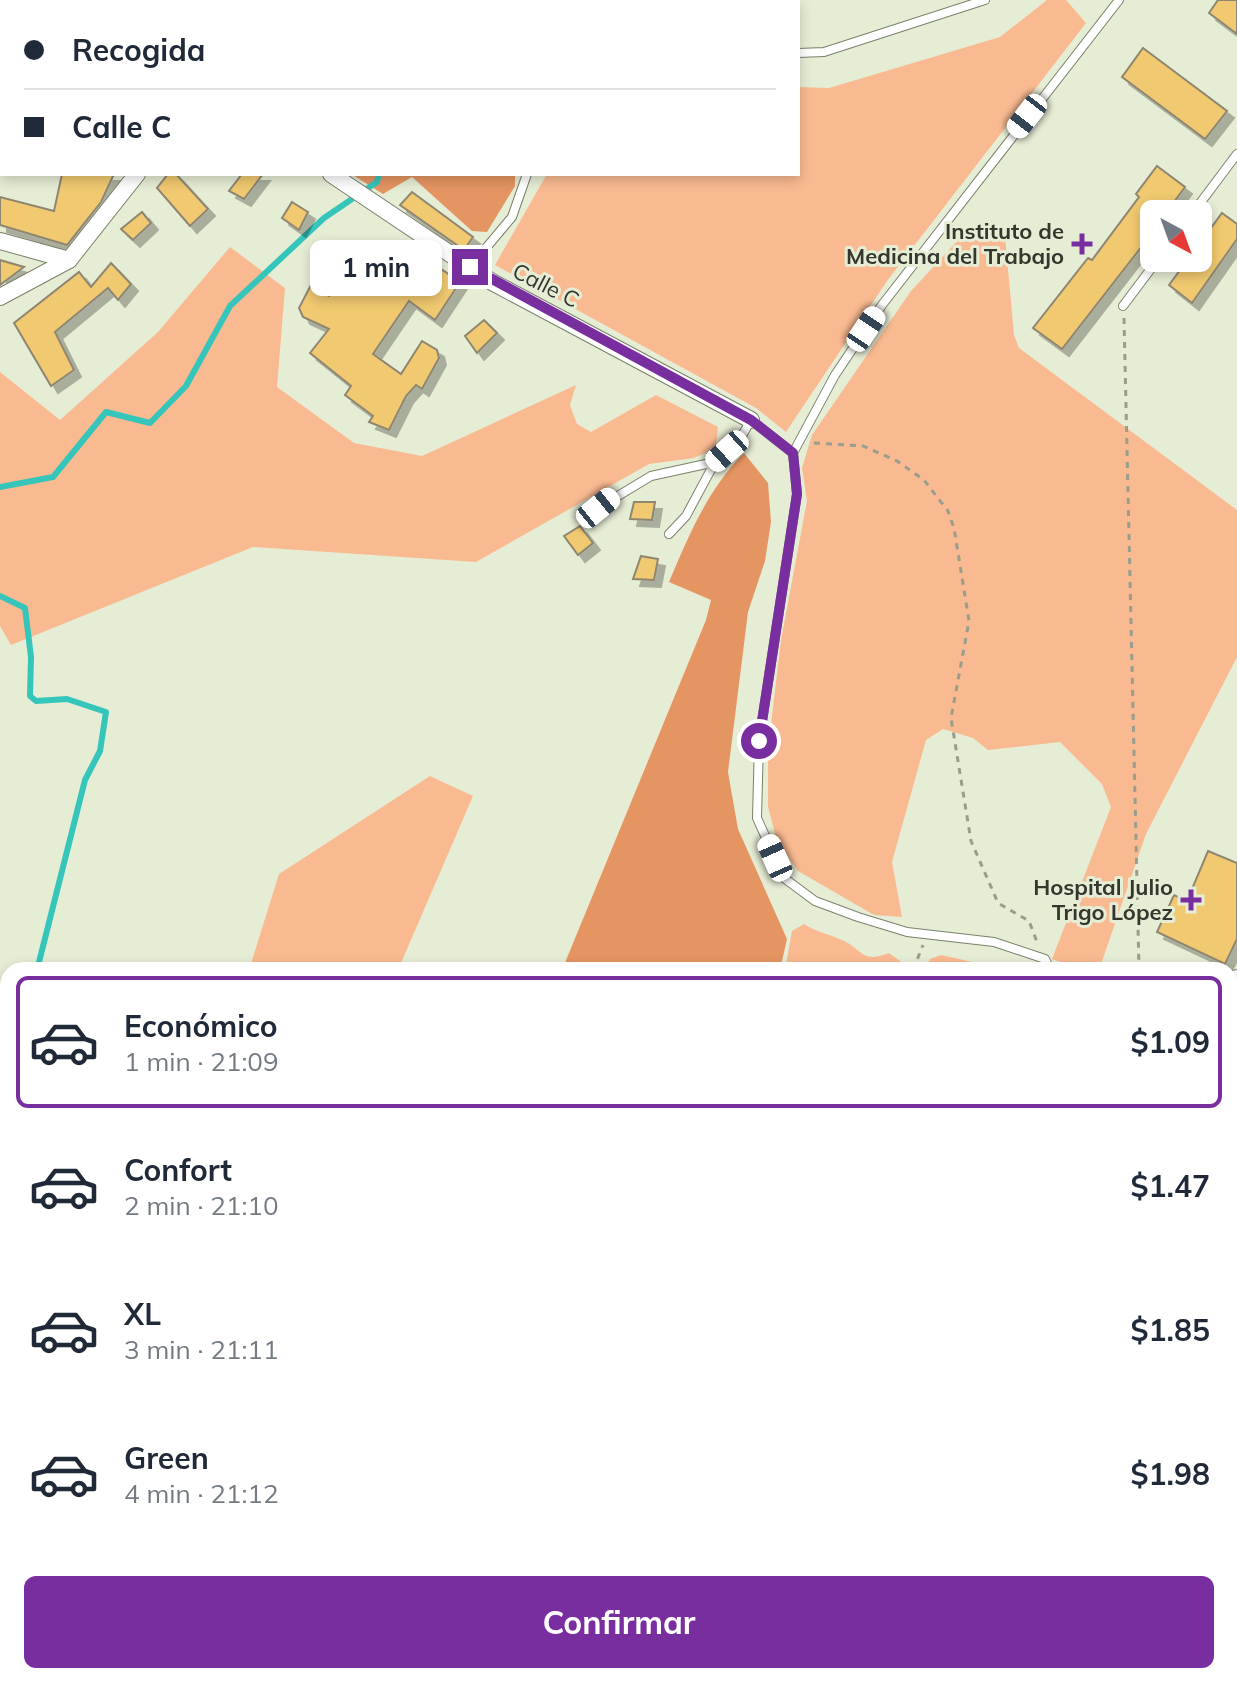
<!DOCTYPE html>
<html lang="es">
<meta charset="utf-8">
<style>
:root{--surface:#fff;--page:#f2f2f3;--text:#1f2937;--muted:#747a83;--line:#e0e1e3;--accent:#792ea0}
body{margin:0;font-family:Mulish,sans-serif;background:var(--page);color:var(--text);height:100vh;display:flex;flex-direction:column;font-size:30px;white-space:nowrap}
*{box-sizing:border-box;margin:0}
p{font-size:26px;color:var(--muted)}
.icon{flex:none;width:44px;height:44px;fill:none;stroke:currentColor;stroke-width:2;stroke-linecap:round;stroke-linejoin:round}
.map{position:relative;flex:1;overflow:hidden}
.drawer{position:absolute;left:0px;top:962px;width:1238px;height:722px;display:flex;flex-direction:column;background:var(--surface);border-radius:24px 24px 0 0;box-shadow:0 4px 12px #0003}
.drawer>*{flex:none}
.top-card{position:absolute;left:0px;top:0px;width:800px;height:176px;box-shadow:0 4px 12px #0003;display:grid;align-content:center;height:176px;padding:0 24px;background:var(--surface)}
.needle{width:52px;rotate:139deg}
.fabs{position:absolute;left:1140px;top:200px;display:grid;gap:16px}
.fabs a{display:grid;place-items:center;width:72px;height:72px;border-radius:12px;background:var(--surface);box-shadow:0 4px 12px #0003;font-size:40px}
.end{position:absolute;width:36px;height:36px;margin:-18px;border:10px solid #792ea0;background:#fff;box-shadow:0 0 0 4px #fff}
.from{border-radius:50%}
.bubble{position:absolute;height:56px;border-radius:12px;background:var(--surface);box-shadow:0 4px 12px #0003;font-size:26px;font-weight:700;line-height:56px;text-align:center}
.car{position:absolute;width:24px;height:48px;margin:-24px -12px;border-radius:10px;box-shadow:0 0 6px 2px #0007;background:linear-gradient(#fff 24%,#345 0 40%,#fff 0 76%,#345 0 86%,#fff 0)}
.top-card b{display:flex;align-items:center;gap:28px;height:76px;font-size:30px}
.top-card b+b{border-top:2px solid var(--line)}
.top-card i{width:20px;height:20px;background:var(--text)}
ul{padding:14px 0 0;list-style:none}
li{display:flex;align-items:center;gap:24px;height:132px;margin:0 16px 12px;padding:0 8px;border:4px solid transparent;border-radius:12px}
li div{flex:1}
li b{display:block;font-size:30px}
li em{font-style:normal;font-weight:700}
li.on{border-color:var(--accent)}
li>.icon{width:72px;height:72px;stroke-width:1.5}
.cta{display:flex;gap:16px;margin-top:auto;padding:16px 24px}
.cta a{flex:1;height:92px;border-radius:12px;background:var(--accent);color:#fff;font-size:32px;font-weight:700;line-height:92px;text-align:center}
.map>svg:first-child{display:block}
.green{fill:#faba91}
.forest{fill:#e59562}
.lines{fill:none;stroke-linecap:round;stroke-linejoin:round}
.stream{stroke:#36c5bb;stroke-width:6}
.building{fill:#f0c96f;stroke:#8f8671;stroke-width:2;filter:url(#shadow)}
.service-casing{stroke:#7a806b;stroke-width:10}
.minor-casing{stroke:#7a806b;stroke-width:18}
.path{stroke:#989e8c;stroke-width:3;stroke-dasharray:6 6;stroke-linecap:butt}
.service{stroke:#fff;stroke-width:8}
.minor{stroke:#fff;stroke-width:16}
.route{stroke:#792ea0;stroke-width:10}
.poi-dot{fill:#792ea0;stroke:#e6edd5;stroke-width:3}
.labels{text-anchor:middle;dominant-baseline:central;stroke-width:6;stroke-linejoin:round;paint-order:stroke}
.poi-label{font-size:22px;font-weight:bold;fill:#34372e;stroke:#e6edd5;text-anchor:end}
.street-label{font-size:22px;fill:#34372e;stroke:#e6edd5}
</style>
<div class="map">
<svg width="1237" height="1683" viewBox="0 0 1237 1683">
<defs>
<filter id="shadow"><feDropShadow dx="7" dy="7" stdDeviation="0" flood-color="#0004"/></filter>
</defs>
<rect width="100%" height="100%" fill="#e6edd5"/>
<!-- green -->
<g class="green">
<polygon points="1047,0 1066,0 1086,23 887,281 786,432 756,408 495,265 547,174 798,174 798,87 829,88 1000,37"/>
<polygon points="1005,236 1014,335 1019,348 1237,510 1237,657 1146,834 1100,967 1071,966 1052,959 1111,807 1102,784 1060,742 988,750 973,738 943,729 926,740 892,862 902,917 874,915 798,871 777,841 768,807 768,750 781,640 807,501 802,468 812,435 911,291 961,237"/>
<polygon points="230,247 285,288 277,387 354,443 422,456 576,385 570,405 577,424 591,432 656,395 718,427 716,448 694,458 649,464 476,562 253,547 11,645 0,626 0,372 60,420 158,332"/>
<polygon points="430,776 473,796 398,970 249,970 279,874"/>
<path d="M804 924C816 932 829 934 842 940 863 949 861 964 889 953L904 964 902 970H785L792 931Z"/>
<polygon points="941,955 1008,970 924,970 930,959"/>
</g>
<!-- forest -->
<g class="forest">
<polygon points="351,174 515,174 515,186 487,232 472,231 412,177 383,194"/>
<path d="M744 453 768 483 771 522 765 561 748 612 728 772 738 829 787 939 780 970H562L706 620 711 600 669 582C689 535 708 489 744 453Z"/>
<polygon points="0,1154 8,1154 8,1371 0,1376"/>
<polygon points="421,1676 827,1676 827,1683 425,1683"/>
</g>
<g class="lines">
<!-- stream -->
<g class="stream">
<polyline points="0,487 53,477 106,412 150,423 186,386 230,306 324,218 377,182 379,174"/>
<polyline points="0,596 25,608 31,657 30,696 36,701 67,699 106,712 100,751 85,780 37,970"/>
<polyline points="0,1137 8,1135"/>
<polyline points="372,1676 374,1683"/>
</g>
</g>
<!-- building -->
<g class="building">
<polygon points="1218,0 1237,0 1237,34 1209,13"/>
<polygon points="1143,48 1227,111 1205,139 1122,77"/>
<polygon points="1157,166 1185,187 1165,214 1154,214 1153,232 1062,349 1033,328 1088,258 1092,260 1139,197 1136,194"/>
<polygon points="62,174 114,174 101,202 67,245 0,225 0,197 54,211"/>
<polygon points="168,174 176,174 208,209 190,226 157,188"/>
<polygon points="242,174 263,174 244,199 229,191"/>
<polygon points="412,192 473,237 464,250 400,205"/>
<polygon points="292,202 308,212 299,230 282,218"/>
<polygon points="142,212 151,223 133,240 121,229"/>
<polygon points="1222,213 1237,224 1237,239 1192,303 1169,285 1189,258 1198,258 1200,243"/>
<polygon points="366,256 387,267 392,259 411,272 414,268 433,281 441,269 460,282 435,320 409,301 373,354 401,374 422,341 437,350 439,358 422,389 416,385 406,396 389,430 369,422 373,416 345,395 351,386 310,353 329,329 303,317 299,308 311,285 329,296"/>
<polygon points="0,260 24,267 0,285"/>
<polygon points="111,263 131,284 118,300 108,288 55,332 74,370 51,386 14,323 79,272 91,287"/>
<polygon points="484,320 497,333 477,353 465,336"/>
<polygon points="634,502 655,502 652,520 630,519"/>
<polygon points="580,526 593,543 578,555 564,536"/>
<polygon points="641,556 658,559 654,580 633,579"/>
<polygon points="1208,851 1237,863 1237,939 1225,964 1157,932 1174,895 1187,901"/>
</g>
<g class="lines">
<!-- service casing -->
<g class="service-casing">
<g id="service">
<polyline points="798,53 824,52 985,0"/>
<polyline points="1192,214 1237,154"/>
<polyline points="470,267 512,217 527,174"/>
<polyline points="1123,306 1159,258"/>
<polyline points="598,508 651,476 715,462 740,439 751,420 793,453"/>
<polyline points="669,534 686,516 715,462"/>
<polyline points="1050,970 1045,959 994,942 907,932 858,917 815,901 784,878 757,818 759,741 797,494 793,453 835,375 882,305 1119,0"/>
<polyline points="1230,976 1237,974"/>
</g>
</g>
<!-- minor casing -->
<g class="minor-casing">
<g id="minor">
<polyline points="10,0 16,2"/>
<polyline points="273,2 275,0"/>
<polyline points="331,174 492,282 751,420"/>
<polyline points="0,241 69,260"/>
<polyline points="0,297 69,260 137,174"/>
<polyline points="1230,1198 1237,1199"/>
<polyline points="1230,1529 1237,1531"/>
<polyline points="927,1683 928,1676"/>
</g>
</g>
<!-- path -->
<g class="path">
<polyline points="1124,318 1139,970"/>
<polyline points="814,443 863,446 897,461 924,480 948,511 954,528 969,621 951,718 971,841 998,903 1029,921 1037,942"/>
<polyline points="913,970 923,945"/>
<polyline points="0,1182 8,1183"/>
<polyline points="0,1398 8,1392"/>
<polyline points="408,1676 412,1683"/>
</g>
<!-- service -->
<use href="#service" class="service"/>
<!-- minor -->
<use href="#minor" class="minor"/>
</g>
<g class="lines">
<!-- route -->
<polyline class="route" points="470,267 751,420 793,453 797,494 759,741"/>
</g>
<!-- markers -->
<g class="poi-dot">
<path d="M1078 232h8v8h8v8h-8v8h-8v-8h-8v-8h8z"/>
<path d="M1187 888h8v8h8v8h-8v8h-8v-8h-8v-8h8z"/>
</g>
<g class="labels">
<!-- poi labels -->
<g class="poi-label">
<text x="1064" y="231">Instituto de<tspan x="1064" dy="25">Medicina del Trabajo</tspan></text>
<text x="1173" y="887">Hospital Julio<tspan x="1173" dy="25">Trigo López</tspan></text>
</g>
<!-- street labels -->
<g class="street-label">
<text transform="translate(546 285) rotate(27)">Calle C</text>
</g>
</g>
</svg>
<div class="fabs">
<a><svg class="needle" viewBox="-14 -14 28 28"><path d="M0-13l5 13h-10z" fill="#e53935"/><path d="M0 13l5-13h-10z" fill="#747a83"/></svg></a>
</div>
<i class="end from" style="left:759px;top:741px"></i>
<i class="end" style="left:470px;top:267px"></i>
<div class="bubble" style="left:310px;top:240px;width:132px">1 min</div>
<i class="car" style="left:1027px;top:116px;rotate:218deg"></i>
<i class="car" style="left:866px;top:329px;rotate:34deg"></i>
<i class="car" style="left:727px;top:451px;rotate:228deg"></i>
<i class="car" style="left:598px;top:508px;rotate:51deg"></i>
<i class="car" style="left:775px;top:858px;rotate:336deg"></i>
<div class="top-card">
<b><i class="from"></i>Recogida</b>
<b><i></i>Calle C</b>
</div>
<section class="drawer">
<ul>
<li class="on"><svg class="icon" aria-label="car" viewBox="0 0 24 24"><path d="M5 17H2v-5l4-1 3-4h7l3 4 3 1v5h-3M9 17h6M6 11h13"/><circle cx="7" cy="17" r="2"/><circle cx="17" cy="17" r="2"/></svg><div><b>Económico</b><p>1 min · 21:09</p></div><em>$1.09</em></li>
<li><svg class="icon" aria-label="car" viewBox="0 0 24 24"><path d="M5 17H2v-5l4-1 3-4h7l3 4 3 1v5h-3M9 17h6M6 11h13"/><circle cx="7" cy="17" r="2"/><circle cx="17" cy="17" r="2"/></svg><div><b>Confort</b><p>2 min · 21:10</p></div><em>$1.47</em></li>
<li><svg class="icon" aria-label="car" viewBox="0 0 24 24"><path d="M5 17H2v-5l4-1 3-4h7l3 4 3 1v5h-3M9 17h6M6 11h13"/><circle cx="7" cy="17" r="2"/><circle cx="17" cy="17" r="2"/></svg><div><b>XL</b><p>3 min · 21:11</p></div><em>$1.85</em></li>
<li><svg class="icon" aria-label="car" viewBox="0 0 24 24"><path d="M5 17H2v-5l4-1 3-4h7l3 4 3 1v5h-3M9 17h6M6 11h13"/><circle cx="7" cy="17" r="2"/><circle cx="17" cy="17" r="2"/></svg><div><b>Green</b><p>4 min · 21:12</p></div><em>$1.98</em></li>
</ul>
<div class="cta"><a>Confirmar</a></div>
</section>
</div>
